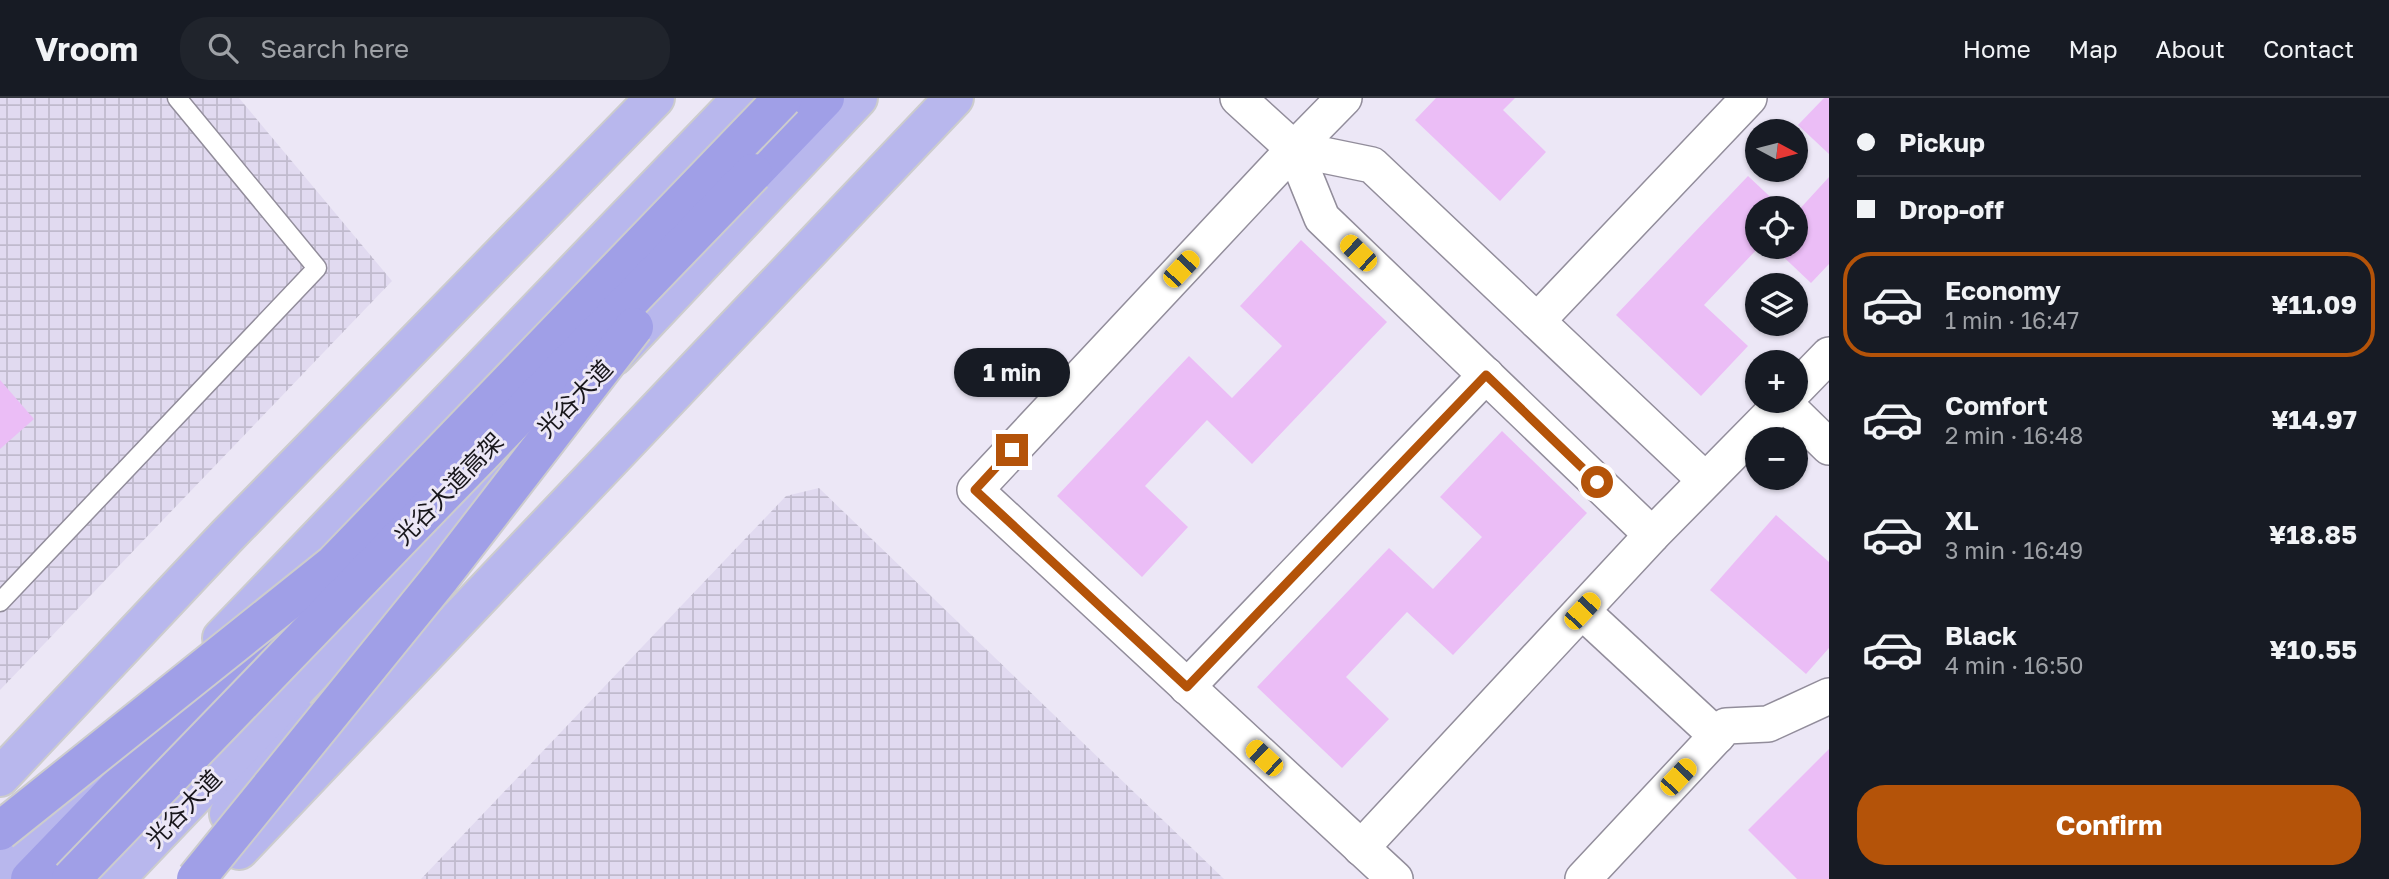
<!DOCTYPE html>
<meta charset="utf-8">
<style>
:root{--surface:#171b24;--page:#20242c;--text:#f1f3f6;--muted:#9ea1a6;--line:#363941;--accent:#b45309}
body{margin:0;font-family:"Golos Text","Noto Sans SC",sans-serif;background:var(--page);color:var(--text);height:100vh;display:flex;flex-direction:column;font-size:26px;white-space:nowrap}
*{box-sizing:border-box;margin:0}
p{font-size:23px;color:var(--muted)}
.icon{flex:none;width:38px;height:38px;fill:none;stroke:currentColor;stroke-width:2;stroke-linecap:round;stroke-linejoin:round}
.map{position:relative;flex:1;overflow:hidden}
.sheet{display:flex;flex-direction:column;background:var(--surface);width:560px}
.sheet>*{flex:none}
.guide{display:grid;align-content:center;height:154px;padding:0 28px;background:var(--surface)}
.needle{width:46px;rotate:97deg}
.buttons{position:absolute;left:1745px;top:21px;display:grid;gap:14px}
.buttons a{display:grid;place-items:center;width:63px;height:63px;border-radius:50%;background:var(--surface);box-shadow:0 2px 5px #0004;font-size:35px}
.end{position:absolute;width:32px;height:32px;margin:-16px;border:9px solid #b45309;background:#fff;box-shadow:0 0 0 4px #fff}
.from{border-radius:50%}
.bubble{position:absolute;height:49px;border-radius:24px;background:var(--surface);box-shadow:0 2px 5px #0004;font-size:23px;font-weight:700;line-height:49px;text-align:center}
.car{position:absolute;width:21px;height:42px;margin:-21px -10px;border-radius:9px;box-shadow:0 0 5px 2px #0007;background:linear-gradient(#f5c518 24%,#345 0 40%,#f5c518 0 76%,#345 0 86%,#f5c518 0)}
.guide b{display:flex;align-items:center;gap:24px;height:66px;font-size:26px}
.guide b+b{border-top:2px solid var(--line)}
.guide i{width:18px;height:18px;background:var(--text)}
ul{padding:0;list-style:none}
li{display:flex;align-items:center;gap:21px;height:105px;margin:0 14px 10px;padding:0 14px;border:4px solid transparent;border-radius:28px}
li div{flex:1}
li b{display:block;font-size:26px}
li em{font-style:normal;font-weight:700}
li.on{border-color:var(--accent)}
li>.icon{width:63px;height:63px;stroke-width:1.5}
.button{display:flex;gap:14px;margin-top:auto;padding:14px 28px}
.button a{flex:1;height:80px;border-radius:28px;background:var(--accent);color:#fff;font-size:28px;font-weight:700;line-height:80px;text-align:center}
header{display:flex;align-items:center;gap:42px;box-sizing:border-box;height:98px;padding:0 35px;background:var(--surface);border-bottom:2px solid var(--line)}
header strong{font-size:33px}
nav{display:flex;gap:38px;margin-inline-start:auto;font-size:24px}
.search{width:490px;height:63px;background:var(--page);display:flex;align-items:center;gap:18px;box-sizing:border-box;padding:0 24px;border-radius:28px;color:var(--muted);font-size:26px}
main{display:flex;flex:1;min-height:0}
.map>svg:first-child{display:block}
.industrial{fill:url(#industrial-grid)}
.building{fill:#ebbdf6}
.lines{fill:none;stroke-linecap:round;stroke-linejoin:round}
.service-casing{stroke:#928d9b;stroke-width:21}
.minor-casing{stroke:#928d9b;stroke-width:38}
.primary-casing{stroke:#cccccd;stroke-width:42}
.trunk-casing{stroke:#cccccd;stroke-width:42}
.service{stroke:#fff;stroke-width:18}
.minor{stroke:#fff;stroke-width:35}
.primary{stroke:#b8b7ed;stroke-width:38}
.trunk{stroke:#a09fe7;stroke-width:38}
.trunk-bridge-casing{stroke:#cccccd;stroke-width:42;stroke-linecap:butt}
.trunk-bridge{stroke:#a09fe7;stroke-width:38}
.route{stroke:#b45309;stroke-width:9}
.labels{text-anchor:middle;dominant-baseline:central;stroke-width:6;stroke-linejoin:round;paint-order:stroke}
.street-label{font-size:24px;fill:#18161b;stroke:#ece7f6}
</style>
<header>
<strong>Vroom</strong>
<div class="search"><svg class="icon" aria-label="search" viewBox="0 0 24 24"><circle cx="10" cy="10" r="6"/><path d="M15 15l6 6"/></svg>Search here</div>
<nav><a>Home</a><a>Map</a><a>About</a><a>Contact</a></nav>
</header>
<main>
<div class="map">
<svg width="1829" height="781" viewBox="0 0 1829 781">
<defs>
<pattern id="industrial-grid" width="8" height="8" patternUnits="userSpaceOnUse" patternTransform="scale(1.75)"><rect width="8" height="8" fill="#e1daf0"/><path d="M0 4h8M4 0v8" fill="none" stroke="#c0bacd"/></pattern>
</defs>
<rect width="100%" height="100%" fill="#ece7f6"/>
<!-- industrial -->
<g class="industrial">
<polygon points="0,0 239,0 392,183 0,592"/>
<polygon points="819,390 1224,781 421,781 786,398"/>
</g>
<!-- building -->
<g class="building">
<polygon points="1436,0 1515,0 1503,12 1546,54 1500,103 1415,22"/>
<polygon points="1824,0 1829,0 1829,56 1798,27"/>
<polygon points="1748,78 1782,110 1757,110 1757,149 1759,149 1704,207 1748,248 1701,298 1616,217"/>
<polygon points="1829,79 1829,166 1811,185 1773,149 1796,149 1796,115"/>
<polygon points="1301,142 1387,224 1252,366 1207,322 1145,388 1188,429 1142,479 1057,398 1189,258 1232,300 1282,248 1240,208"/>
<polygon points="0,282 34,321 0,351"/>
<polygon points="1502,333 1587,415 1453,557 1407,514 1346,579 1389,621 1342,670 1257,589 1389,450 1433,491 1482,439 1440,399"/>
<polygon points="1776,417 1829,464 1829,550 1806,576 1710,492"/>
<polygon points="1829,651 1829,781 1797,781 1748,732"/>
</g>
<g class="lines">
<!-- service casing -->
<g class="service-casing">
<polyline id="service" points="0,504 317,170 177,0"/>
</g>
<!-- minor casing -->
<g class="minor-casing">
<g id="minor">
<polyline points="1238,0 1294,51 1322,120 1652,437"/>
<polyline points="1344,0 1294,51 975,392 1395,781"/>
<polyline points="1294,51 1372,67 1705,382"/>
<polyline points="1537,223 1749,0"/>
<polyline points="1796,291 1829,257"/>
<polyline points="1783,304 1829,349"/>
<polyline points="1582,513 1717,638"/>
<polyline points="1187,589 1486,277"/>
<polyline points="1361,750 1652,437 1784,303"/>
<polyline points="1583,781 1726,628 1768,626 1829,598"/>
</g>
</g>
<!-- primary casing -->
<g class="primary-casing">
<g id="primary">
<polyline points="614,258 858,0"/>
<polyline points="222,540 742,0"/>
<polyline points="0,679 227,438 655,0"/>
<polyline points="229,716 297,619"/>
<polyline points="239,752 954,0"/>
<polyline points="0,777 106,663"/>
<polyline points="115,781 510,367"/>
</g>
</g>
<!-- trunk casing -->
<g class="trunk-casing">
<g id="trunk">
<polyline points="753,75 825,0"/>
<polyline points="30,781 264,538"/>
</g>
</g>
<!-- service -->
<use href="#service" class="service"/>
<!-- minor -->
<use href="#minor" class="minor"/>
<!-- primary -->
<use href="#primary" class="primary"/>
<!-- trunk -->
<use href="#trunk" class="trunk"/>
<!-- trunk-bridge casing -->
<g class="trunk-bridge-casing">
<g id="trunk-bridge">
<polyline points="0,733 334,466 783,0"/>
<polyline points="71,781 753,75"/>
<polyline points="196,781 441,479 634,229"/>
</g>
</g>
<!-- trunk-bridge -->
<use href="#trunk-bridge" class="trunk-bridge"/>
</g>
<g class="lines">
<!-- route -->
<polyline class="route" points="1012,352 975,392 1187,589 1486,277 1597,384"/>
</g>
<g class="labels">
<!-- street labels -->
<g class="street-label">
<text transform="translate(574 300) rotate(-46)">光谷大道</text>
<text transform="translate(448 390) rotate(-46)">光谷大道高架</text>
<text transform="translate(183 710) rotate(-46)">光谷大道</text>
</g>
</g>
</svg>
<div class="buttons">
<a><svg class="needle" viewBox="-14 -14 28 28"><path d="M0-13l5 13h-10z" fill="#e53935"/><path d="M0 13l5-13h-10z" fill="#9ea1a6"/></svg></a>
<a><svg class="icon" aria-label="locate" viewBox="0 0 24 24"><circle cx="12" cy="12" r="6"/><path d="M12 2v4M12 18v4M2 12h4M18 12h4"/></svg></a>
<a><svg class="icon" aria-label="layers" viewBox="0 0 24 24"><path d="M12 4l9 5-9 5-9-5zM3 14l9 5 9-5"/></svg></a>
<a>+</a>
<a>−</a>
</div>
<i class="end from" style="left:1597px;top:384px"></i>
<i class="end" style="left:1012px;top:352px"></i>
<div class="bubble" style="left:954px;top:250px;width:116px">1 min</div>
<i class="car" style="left:1358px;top:155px;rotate:314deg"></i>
<i class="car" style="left:1181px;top:171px;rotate:43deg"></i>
<i class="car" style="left:1582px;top:513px;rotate:43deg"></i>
<i class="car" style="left:1264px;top:660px;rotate:313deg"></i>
<i class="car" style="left:1678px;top:679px;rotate:43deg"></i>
</div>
<section class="sheet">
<div class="guide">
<b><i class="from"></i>Pickup</b>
<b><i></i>Drop-off</b>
</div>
<ul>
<li class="on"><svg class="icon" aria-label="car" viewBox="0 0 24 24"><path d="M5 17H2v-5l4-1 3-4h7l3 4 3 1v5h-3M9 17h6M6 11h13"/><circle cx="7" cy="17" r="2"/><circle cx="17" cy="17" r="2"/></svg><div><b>Economy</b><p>1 min · 16:47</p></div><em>¥11.09</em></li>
<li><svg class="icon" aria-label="car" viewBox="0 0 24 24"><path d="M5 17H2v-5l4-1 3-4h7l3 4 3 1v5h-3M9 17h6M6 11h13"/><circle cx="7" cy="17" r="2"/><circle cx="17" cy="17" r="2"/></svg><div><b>Comfort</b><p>2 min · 16:48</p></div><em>¥14.97</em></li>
<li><svg class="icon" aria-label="car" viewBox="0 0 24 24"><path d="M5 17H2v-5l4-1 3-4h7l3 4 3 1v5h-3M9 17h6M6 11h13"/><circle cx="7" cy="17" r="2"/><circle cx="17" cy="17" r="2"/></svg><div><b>XL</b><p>3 min · 16:49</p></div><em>¥18.85</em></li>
<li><svg class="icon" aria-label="car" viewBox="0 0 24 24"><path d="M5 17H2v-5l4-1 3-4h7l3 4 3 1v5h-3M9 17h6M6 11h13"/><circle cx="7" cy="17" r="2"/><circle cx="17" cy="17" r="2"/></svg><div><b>Black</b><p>4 min · 16:50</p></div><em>¥10.55</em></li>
</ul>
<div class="button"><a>Confirm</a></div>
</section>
</main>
